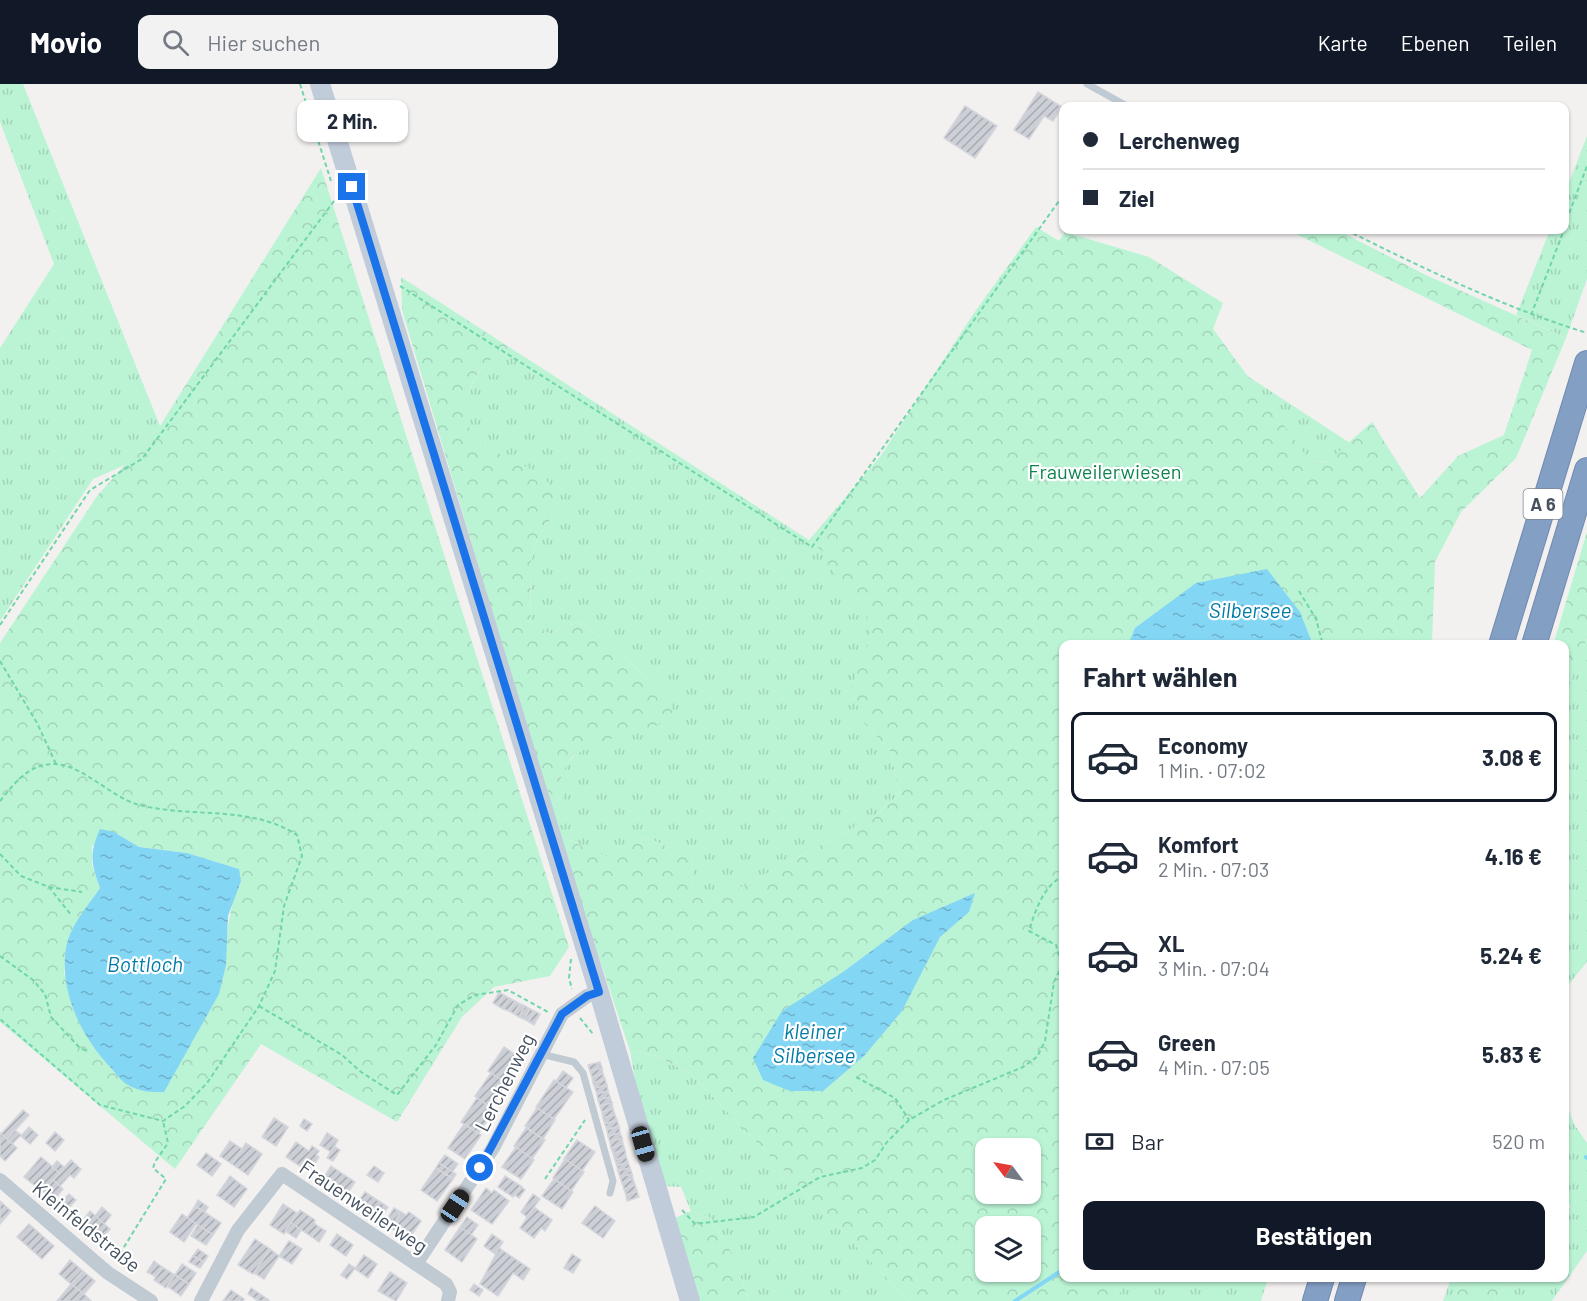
<!DOCTYPE html>
<html lang="de">
<meta charset="utf-8">
<style>
:root{--surface:#fff;--page:#f2f2f3;--text:#1f2937;--muted:#747a83;--line:#e0e1e3;--accent:#111827}
body{margin:0;font-family:Barlow,sans-serif;background:var(--page);color:var(--text);height:100vh;display:flex;flex-direction:column;font-size:22px;white-space:nowrap}
*{box-sizing:border-box;margin:0}
p{font-size:20px;color:var(--muted)}
.icon{flex:none;width:33px;height:33px;fill:none;stroke:currentColor;stroke-width:2;stroke-linecap:round;stroke-linejoin:round}
.map{position:relative;flex:1;overflow:hidden}
.details{position:absolute;left:1059px;top:556px;width:510px;height:642px;display:flex;flex-direction:column;background:var(--surface);border-radius:12px;box-shadow:0 2px 4px #0004}
.details>*{flex:none}
.top-card{position:absolute;left:1059px;top:18px;width:510px;height:132px;border-radius:12px;box-shadow:0 2px 4px #0004;display:grid;align-content:center;height:132px;padding:0 24px;background:var(--surface)}
.needle{width:39px;rotate:302deg}
.tools{position:absolute;left:975px;top:1054px;display:grid;gap:12px}
.tools a{display:grid;place-items:center;width:66px;height:66px;border-radius:12px;background:var(--surface);box-shadow:0 2px 4px #0004;font-size:30px}
.end{position:absolute;width:27px;height:27px;margin:-14px;border:8px solid #1a73e8;background:#fff;box-shadow:0 0 0 3px #fff}
.from{border-radius:50%}
.bubble{position:absolute;height:42px;border-radius:12px;background:var(--surface);box-shadow:0 2px 4px #0004;font-size:20px;font-weight:700;line-height:42px;text-align:center}
.car{position:absolute;width:18px;height:36px;margin:-18px -9px;border-radius:8px;box-shadow:0 0 4px 2px #0007;background:linear-gradient(#222 24%,#8ab4d8 0 40%,#222 0 76%,#8ab4d8 0 86%,#222 0)}
.top-card b{display:flex;align-items:center;gap:21px;height:57px;font-size:22px}
.top-card b+b{border-top:2px solid var(--line)}
.top-card i{width:15px;height:15px;background:var(--text)}
ul{padding:0;list-style:none}
li{display:flex;align-items:center;gap:18px;height:90px;margin:0 12px 9px;padding:0 12px;border:3px solid transparent;border-radius:12px}
li div{flex:1}
li b{display:block;font-size:22px}
li em{font-style:normal;font-weight:700}
li.current{border-color:var(--accent)}
li>.icon{width:54px;height:54px;stroke-width:1.5}
h2{padding:0 24px;font-size:27px;line-height:72px}
.pay{display:flex;align-items:center;gap:15px;height:66px;padding:0 24px;font-size:22px}
.pay p{margin-inline-start:auto}
.primary-button{display:flex;gap:12px;margin-top:auto;padding:12px 24px}
.primary-button a{flex:1;height:69px;border-radius:12px;background:var(--accent);color:#fff;font-size:24px;font-weight:700;line-height:69px;text-align:center}
header{display:flex;align-items:center;gap:36px;box-sizing:border-box;height:84px;padding:0 30px;background:var(--accent);color:#fff}
header strong{font-size:28px}
nav{display:flex;gap:33px;margin-inline-start:auto;font-size:21px}
.search{width:420px;height:54px;background:var(--page);display:flex;align-items:center;gap:15px;box-sizing:border-box;padding:0 21px;border-radius:12px;color:var(--muted);font-size:22px}
.map>svg:first-child{display:block}
.grass{fill:url(#grass-tufts)}
.forest{fill:url(#forest-crowns);fill-rule:evenodd}
.water{fill:url(#water-ripples)}
.lines{fill:none;stroke-linecap:round;stroke-linejoin:round}
.stream{stroke:#84d6f5;stroke-width:4}
.building{fill:url(#building-hatch);stroke:#d4d6dc;stroke-width:1.5}
.motorway-casing{stroke:#6f8ab0;stroke-width:26}
.path{stroke:#70d6aa;stroke-width:2;stroke-dasharray:4.5 3;stroke-linecap:butt}
.service{stroke:#c0cad3;stroke-width:7}
.minor{stroke:#c0cad3;stroke-width:14}
.secondary{stroke:#c1ccdb;stroke-width:20}
.motorway{stroke:#849fc4;stroke-width:24}
.route{stroke:#1a73e8;stroke-width:8}
.labels{text-anchor:middle;dominant-baseline:central;stroke-width:4.5;stroke-linejoin:round;paint-order:stroke}
.shield{fill:#fff;stroke:#7e8690;stroke-width:1.5}
.shield-label{font-size:18px;font-weight:bold;fill:#465260}
.park-label{font-size:20px;fill:#0e8451;stroke:#fff}
.street-label{font-size:20px;fill:#465260;stroke:#fff}
.water-label{font-size:21px;font-style:italic;fill:#027ba8;stroke:#fff}
</style>
<header>
<strong>Movio</strong>
<div class="search"><svg class="icon" aria-label="search" viewBox="0 0 24 24"><circle cx="10" cy="10" r="6"/><path d="M15 15l6 6"/></svg>Hier suchen</div>
<nav><a>Karte</a><a>Ebenen</a><a>Teilen</a></nav>
</header>
<div class="map">
<svg width="1587" height="1217" viewBox="0 0 1587 1217">
<defs>
<pattern id="grass-tufts" width="24" height="20" patternUnits="userSpaceOnUse" patternTransform="scale(1.5)"><rect width="24" height="20" fill="#bbf4d5"/><path d="M3 7l-1-3M5 7V3M7 7l1-3M15 17l-1-3M17 17v-4M19 17l1-3" fill="none" stroke="#a2d3b9"/></pattern>
<pattern id="forest-crowns" width="20" height="18" patternUnits="userSpaceOnUse" patternTransform="scale(1.5)"><rect width="20" height="18" fill="#bbf4d5"/><path d="M2 6a3 3 0 1 1 6 0M12 15a3 3 0 1 1 6 0" fill="none" stroke="#a2d3b9"/></pattern>
<pattern id="water-ripples" width="26" height="14" patternUnits="userSpaceOnUse" patternTransform="scale(1.5)"><rect width="26" height="14" fill="#84d6f5"/><path d="M2 4q2-2 4 0t4 0M15 11q2-2 4 0t4 0" fill="none" stroke="#6eb0ca"/></pattern>
<pattern id="building-hatch" width="6" height="6" patternUnits="userSpaceOnUse" patternTransform="scale(1.5)"><rect width="6" height="6" fill="#cccfd6"/><path d="M-1 1l2-2M0 6l6-6M5 7l2-2" fill="none" stroke="#a7abb1"/></pattern>
</defs>
<rect width="100%" height="100%" fill="#f3f0f0"/>
<!-- grass -->
<g class="grass">
<polygon points="0,0 23,0 160,342 125,381 93,395 0,537 0,264 54,180 0,38"/>
<polygon points="1587,52 1587,195 1566,254 1516,231 1550,146 1564,146 1565,109"/>
<polygon points="1200,261 1373,374 1351,378 1283,377"/>
<path d="M509 263 809 456 896 528 863 638 890 666 900 710 874 733 711 819 693 809 692 773 645 753 607 773 585 764 558 749 546 706 562 717C562 709 559 697 562 689 576 656 625 649 656 642L665 610 605 556 579 539 564 542 552 550 542 547 531 539 530 482 537 455 555 428 541 392C521 381 466 359 464 334 463 327 466 317 468 311 479 282 484 280 509 263Z"/>
<polygon points="1587,554 1587,878 1565,905 1564,613"/>
<polygon points="630,967 657,972 691,990 909,1217 748,1217 735,1174 709,1133 691,1127 681,1103 666,1102 637,1007"/>
<polygon points="1565,1017 1574,1040 1587,1059 1587,1167 1552,1217 1494,1217 1512,1194 1564,1194 1565,1130 1571,1122 1565,1117"/>
<polygon points="1124,1194 1268,1194 1261,1217 1111,1217"/>
<polygon points="1451,1194 1462,1194 1453,1217 1443,1217"/>
</g>
<!-- forest -->
<g class="forest">
<path d="M321 84 569 863 550 892 494 903 462 933 397 1038 261 960 175 1085 0 938V559L97 412 160 342ZM114 748 139 763 187 769 239 785C237 809 228 830 227 854L64 891C68 849 77 838 100 804L92 781V762Z"/>
<path d="M1036 143 1059 157 1065 148 1149 173 1223 219 1213 245 1310 377 1327 378 1372 338 1420 414 1458 372 1504 351 1532 266 1288 146H1337L1426 191 1566 254 1516 374 1461 428 1435 478 1432 561H1064V1194H1129L1115 1217H909L691 990 657 972 630 967 558 749 585 764 607 772 645 753 692 773 693 809 711 819 874 733 900 710 890 666 863 638 852 603 871 549 864 526 826 478 829 473 809 456 880 373 974 229ZM986 1065H1030V1110H986ZM986 1143H1030V1188H986Z"/>
<path d="M401 193 509 263C484 280 476 284 467 315 454 360 509 371 539 390 545 394 550 401 555 407V428L537 455 530 482 531 539 542 547 552 550 564 542 579 539 605 556 665 610 673 628 656 642 596 659 572 673 561 691 563 718 546 706 541 691 402 226Z"/>
<polygon points="1587,448 1587,554 1565,613 1564,561 1553,561"/>
<polygon points="691,1127 709,1133 735,1174 748,1217 700,1217 675,1134"/>
<polygon points="1462,1194 1512,1194 1494,1217 1453,1217"/>
</g>
<!-- water -->
<g class="water">
<polygon points="1267,485 1300,528 1313,561 1128,561 1135,544 1196,499"/>
<path d="M100 745 114 748 139 763 187 769 239 785 241 797 228 832 226 881 219 910 164 1008C151 1008 140 1008 128 1001 122 998 117 991 112 985 82 954 59 909 66 864 70 842 87 823 100 804 91 779 89 770 100 745Z"/>
<polygon points="975,809 969,828 940,853 902,927 864,972 823,1007 790,1007 763,996 753,974 782,927 843,888 913,836"/>
</g>
<g class="lines">
<!-- stream -->
<g class="stream">
<polyline points="1586,1073 1587,1074"/>
<polyline points="1015,1217 1064,1185"/>
</g>
</g>
<!-- building -->
<g class="building">
<polygon points="1038,8 1062,23 1053,37 1044,32 1029,55 1014,46"/>
<polygon points="965,22 997,42 975,74 944,54"/>
<polygon points="499,908 504,911 498,922 493,919"/>
<polygon points="504,911 509,914 503,925 498,922"/>
<polygon points="509,914 515,917 509,927 503,925"/>
<polygon points="515,917 520,920 514,930 509,927"/>
<polygon points="520,920 525,922 519,933 514,930"/>
<polygon points="525,922 530,925 524,935 519,933"/>
<polygon points="530,925 534,927 529,938 524,935"/>
<polygon points="534,927 540,930 534,941 529,938"/>
<polygon points="504,963 521,974 504,998 488,987"/>
<polygon points="600,978 602,984 590,987 588,981"/>
<polygon points="602,984 603,990 592,993 590,987"/>
<polygon points="563,987 573,994 566,1004 556,997"/>
<polygon points="491,989 507,1000 491,1024 475,1012"/>
<polygon points="603,990 605,995 593,999 592,993"/>
<polygon points="605,995 607,1001 595,1004 593,999"/>
<polygon points="554,996 573,1008 554,1035 536,1023"/>
<polygon points="607,1001 608,1007 597,1010 595,1004"/>
<polygon points="608,1007 610,1013 598,1016 597,1010"/>
<polygon points="610,1013 612,1019 600,1022 598,1016"/>
<polygon points="477,1014 494,1026 478,1050 461,1038"/>
<polygon points="612,1019 613,1025 602,1028 600,1022"/>
<polygon points="537,1024 555,1036 543,1055 525,1042"/>
<polygon points="613,1025 615,1031 603,1034 602,1028"/>
<polygon points="23,1026 29,1031 7,1055 1,1050"/>
<polygon points="615,1031 617,1036 605,1040 603,1034"/>
<polygon points="274,1034 288,1043 276,1062 262,1053"/>
<polygon points="304,1035 312,1040 307,1047 300,1042"/>
<polygon points="617,1036 619,1042 607,1046 605,1040"/>
<polygon points="464,1040 481,1051 465,1075 448,1064"/>
<polygon points="619,1042 620,1049 608,1052 607,1046"/>
<polygon points="29,1043 38,1051 30,1060 21,1052"/>
<polygon points="526,1044 545,1056 532,1075 514,1062"/>
<polygon points="15,1046 21,1051 12,1060 7,1055"/>
<polygon points="55,1048 64,1056 55,1067 46,1059"/>
<polygon points="0,1049 17,1064 5,1077 0,1072"/>
<polygon points="327,1049 338,1056 331,1068 320,1061"/>
<polygon points="620,1049 622,1054 610,1058 608,1052"/>
<polygon points="622,1054 623,1060 611,1064 610,1058"/>
<polygon points="577,1056 595,1068 582,1087 564,1075"/>
<polygon points="230,1057 242,1065 232,1080 220,1072"/>
<polygon points="296,1058 309,1067 312,1062 319,1067 316,1071 319,1073 309,1088 286,1073"/>
<polygon points="246,1059 262,1070 248,1091 232,1080"/>
<polygon points="623,1060 625,1066 613,1069 611,1064"/>
<polygon points="334,1062 340,1066 333,1077 327,1074"/>
<polygon points="516,1063 534,1076 521,1095 502,1083"/>
<polygon points="625,1066 626,1072 615,1076 613,1069"/>
<polygon points="206,1069 221,1080 212,1092 197,1081"/>
<polygon points="445,1071 458,1080 452,1088 439,1079"/>
<polygon points="626,1072 628,1078 617,1082 615,1076"/>
<polygon points="41,1073 60,1089 43,1108 24,1093"/>
<polygon points="565,1075 584,1088 571,1107 553,1094"/>
<polygon points="71,1076 81,1085 74,1094 70,1091 60,1102 53,1096"/>
<polygon points="57,1077 64,1083 60,1089 52,1083"/>
<polygon points="628,1078 630,1084 618,1087 617,1082"/>
<polygon points="439,1079 456,1090 453,1095 436,1084"/>
<polygon points="331,1082 355,1098 345,1113 321,1098"/>
<polygon points="374,1082 384,1089 378,1098 367,1091"/>
<polygon points="436,1084 453,1095 437,1117 421,1106"/>
<polygon points="630,1084 632,1090 620,1093 618,1087"/>
<polygon points="632,1090 633,1095 622,1099 620,1093"/>
<polygon points="230,1092 247,1105 234,1123 217,1111"/>
<polygon points="505,1092 521,1102 513,1113 498,1103"/>
<polygon points="554,1095 573,1108 562,1125 542,1112"/>
<polygon points="633,1095 635,1101 624,1105 622,1099"/>
<polygon points="53,1096 63,1105 53,1117 43,1108"/>
<polygon points="635,1101 637,1107 626,1111 624,1105"/>
<polygon points="521,1102 525,1106 519,1114 515,1111"/>
<polygon points="486,1104 492,1109 494,1106 509,1117 492,1140 471,1126"/>
<polygon points="637,1107 639,1113 627,1117 626,1111"/>
<polygon points="365,1108 388,1123 379,1136 356,1121"/>
<polygon points="69,1110 76,1116 65,1128 58,1122"/>
<polygon points="533,1110 540,1115 527,1133 521,1128"/>
<polygon points="198,1116 208,1123 205,1128 195,1122"/>
<polygon points="0,1117 11,1127 0,1140"/>
<polygon points="283,1120 297,1129 284,1150 270,1141"/>
<polygon points="195,1122 221,1139 213,1151 187,1134"/>
<polygon points="595,1122 615,1137 603,1154 582,1139"/>
<polygon points="102,1123 111,1131 104,1140 95,1132"/>
<polygon points="534,1123 552,1136 545,1147 541,1144 534,1154 520,1144"/>
<polygon points="394,1124 401,1128 392,1143 385,1138"/>
<polygon points="300,1126 315,1136 314,1139 319,1143 312,1153 291,1139"/>
<polygon points="90,1127 110,1145 99,1157 80,1140"/>
<polygon points="401,1128 406,1131 409,1128 421,1137 408,1156 391,1144"/>
<polygon points="182,1130 196,1140 184,1158 170,1148"/>
<polygon points="467,1133 478,1141 471,1151 460,1143"/>
<polygon points="291,1139 301,1146 296,1154 285,1147"/>
<polygon points="29,1140 54,1162 42,1175 17,1153"/>
<polygon points="198,1141 213,1151 206,1161 191,1152"/>
<polygon points="319,1143 326,1147 319,1158 312,1153"/>
<polygon points="460,1143 477,1155 462,1178 445,1166"/>
<polygon points="337,1150 353,1161 346,1172 330,1161"/>
<polygon points="492,1150 503,1158 495,1170 484,1162"/>
<polygon points="255,1155 270,1165 253,1190 238,1181"/>
<polygon points="289,1157 302,1165 292,1180 279,1172"/>
<polygon points="499,1164 530,1185 523,1196 513,1189 498,1212 480,1200"/>
<polygon points="198,1165 208,1172 204,1178 193,1172"/>
<polygon points="270,1165 279,1172 264,1195 254,1189"/>
<polygon points="572,1170 581,1176 573,1189 564,1184"/>
<polygon points="364,1171 377,1180 368,1194 355,1185"/>
<polygon points="193,1172 204,1178 200,1184 189,1178"/>
<polygon points="70,1176 83,1187 71,1200 59,1190"/>
<polygon points="154,1177 162,1183 156,1193 147,1188"/>
<polygon points="182,1180 196,1189 189,1200 175,1191"/>
<polygon points="349,1180 355,1184 347,1195 341,1191"/>
<polygon points="162,1183 175,1191 166,1204 154,1196"/>
<polygon points="83,1187 95,1197 84,1210 71,1200"/>
<polygon points="390,1188 407,1199 396,1217 378,1207"/>
<polygon points="175,1191 189,1200 181,1212 167,1202"/>
<polygon points="71,1200 84,1210 91,1217 57,1217"/>
<polygon points="474,1200 483,1206 479,1212 470,1206"/>
<polygon points="251,1204 269,1216 268,1217 258,1217 248,1210"/>
<polygon points="231,1206 244,1215 243,1217 223,1217"/>
</g>
<g class="lines">
<!-- motorway casing -->
<g class="motorway-casing">
<g id="motorway">
<polyline points="1501,561 1587,279"/>
<polyline points="1534,561 1587,386"/>
<polyline points="1315,1217 1322,1194"/>
<polyline points="1347,1217 1354,1194"/>
</g>
</g>
<!-- path -->
<g class="path">
<polyline points="300,0 331,97"/>
<polyline points="1564,143 1587,82"/>
<path d="M1346 146C1425 185 1503 223 1587 249"/>
<polyline points="400,202 812,463 1064,110"/>
<polyline points="1531,231 1564,146"/>
<polyline points="1299,507 1316,535 1323,561"/>
<polyline points="0,541 90,406 142,375 337,113"/>
<polyline points="0,577 37,639 56,680"/>
<path d="M0 717C15 699 28 680 54 680 81 680 110 712 136 720 189 735 249 720 297 751L302 772 284 822 275 887 259 922 207 999 185 1022 163 1037 100 1021 0 935"/>
<polyline points="0,770 21,792 49,803 71,831"/>
<polyline points="49,803 82,808"/>
<polyline points="0,872 33,896 45,910 51,933 79,963 88,968"/>
<polyline points="571,875 569,894 572,905"/>
<path d="M1061 879 1056 861 1029 847C1035 827 1044 800 1064 792"/>
<polyline points="259,922 342,971 361,988 397,1011 436,961 458,921 475,911 508,906 548,928"/>
<polyline points="580,934 593,950"/>
<polyline points="856,993 895,1014 909,1036"/>
<polyline points="545,1095 585,1036"/>
<polyline points="682,1126 695,1140 754,1133 820,1093 862,1084 875,1076 887,1058 909,1036 944,1016 1023,983 1037,973 1045,957 1054,898 1064,877"/>
<polyline points="116,1176 166,1095 153,1084 155,1078 168,1059 163,1037"/>
</g>
<!-- service -->
<g class="service">
<polyline points="1087,0 1127,22"/>
<polyline points="541,970 574,978 583,989 613,1097 610,1109"/>
</g>
<!-- minor -->
<g class="minor">
<polyline points="0,1096 108,1189 151,1217"/>
<polyline points="416,1180 493,1064 562,930 587,912 599,908"/>
<polyline points="201,1217 238,1146 282,1090 446,1200 450,1208 448,1217"/>
</g>
<!-- secondary -->
<polyline class="secondary" points="320,0 599,908 690,1217"/>
<!-- motorway -->
<use href="#motorway" class="motorway"/>
</g>
<g class="lines">
<!-- route -->
<polyline class="route" points="352,103 599,908 587,912 562,930 480,1084"/>
</g>
<g class="labels">
<!-- shield labels -->
<rect class="shield" x="1523.5" y="405" width="39" height="30" rx="4.5"/>
<g class="shield-label">
<text x="1543" y="420">A 6</text>
</g>
<!-- park labels -->
<g class="park-label">
<text x="1105" y="387">Frauweilerwiesen</text>
</g>
<!-- street labels -->
<g class="street-label">
<text transform="translate(504 998) rotate(-63)">Lerchenweg</text>
<text transform="translate(364 1122) rotate(34)">Frauenweilerweg</text>
<text transform="translate(87 1142) rotate(39)">Kleinfeldstraße</text>
</g>
<!-- water labels -->
<g class="water-label">
<text x="1250" y="525">Silbersee</text>
<text x="145" y="879">Bottloch</text>
<text x="814" y="946">kleiner<tspan x="814" dy="24">Silbersee</tspan></text>
</g>
</g>
</svg>
<div class="tools">
<a><svg class="needle" viewBox="-14 -14 28 28"><path d="M0-13l5 13h-10z" fill="#e53935"/><path d="M0 13l5-13h-10z" fill="#747a83"/></svg></a>
<a><svg class="icon" aria-label="layers" viewBox="0 0 24 24"><path d="M12 4l9 5-9 5-9-5zM3 14l9 5 9-5"/></svg></a>
</div>
<i class="end from" style="left:480px;top:1084px"></i>
<i class="end" style="left:352px;top:103px"></i>
<div class="bubble" style="left:297px;top:16px;width:111px">2 Min.</div>
<i class="car" style="left:643px;top:1060px;rotate:164deg"></i>
<i class="car" style="left:455px;top:1122px;rotate:34deg"></i>
<div class="top-card">
<b><i class="from"></i>Lerchenweg</b>
<b><i></i>Ziel</b>
</div>
<section class="details">
<h2>Fahrt wählen</h2>
<ul>
<li class="current"><svg class="icon" aria-label="car" viewBox="0 0 24 24"><path d="M5 17H2v-5l4-1 3-4h7l3 4 3 1v5h-3M9 17h6M6 11h13"/><circle cx="7" cy="17" r="2"/><circle cx="17" cy="17" r="2"/></svg><div><b>Economy</b><p>1 Min. · 07:02</p></div><em>3.08 €</em></li>
<li><svg class="icon" aria-label="car" viewBox="0 0 24 24"><path d="M5 17H2v-5l4-1 3-4h7l3 4 3 1v5h-3M9 17h6M6 11h13"/><circle cx="7" cy="17" r="2"/><circle cx="17" cy="17" r="2"/></svg><div><b>Komfort</b><p>2 Min. · 07:03</p></div><em>4.16 €</em></li>
<li><svg class="icon" aria-label="car" viewBox="0 0 24 24"><path d="M5 17H2v-5l4-1 3-4h7l3 4 3 1v5h-3M9 17h6M6 11h13"/><circle cx="7" cy="17" r="2"/><circle cx="17" cy="17" r="2"/></svg><div><b>XL</b><p>3 Min. · 07:04</p></div><em>5.24 €</em></li>
<li><svg class="icon" aria-label="car" viewBox="0 0 24 24"><path d="M5 17H2v-5l4-1 3-4h7l3 4 3 1v5h-3M9 17h6M6 11h13"/><circle cx="7" cy="17" r="2"/><circle cx="17" cy="17" r="2"/></svg><div><b>Green</b><p>4 Min. · 07:05</p></div><em>5.83 €</em></li>
</ul>
<div class="pay"><svg class="icon" aria-label="cash" viewBox="0 0 24 24"><path d="M3 7h18v10H3z"/><circle cx="12" cy="12" r="2"/></svg>Bar<p>520 m</p></div>
<div class="primary-button"><a>Bestätigen</a></div>
</section>
</div>
